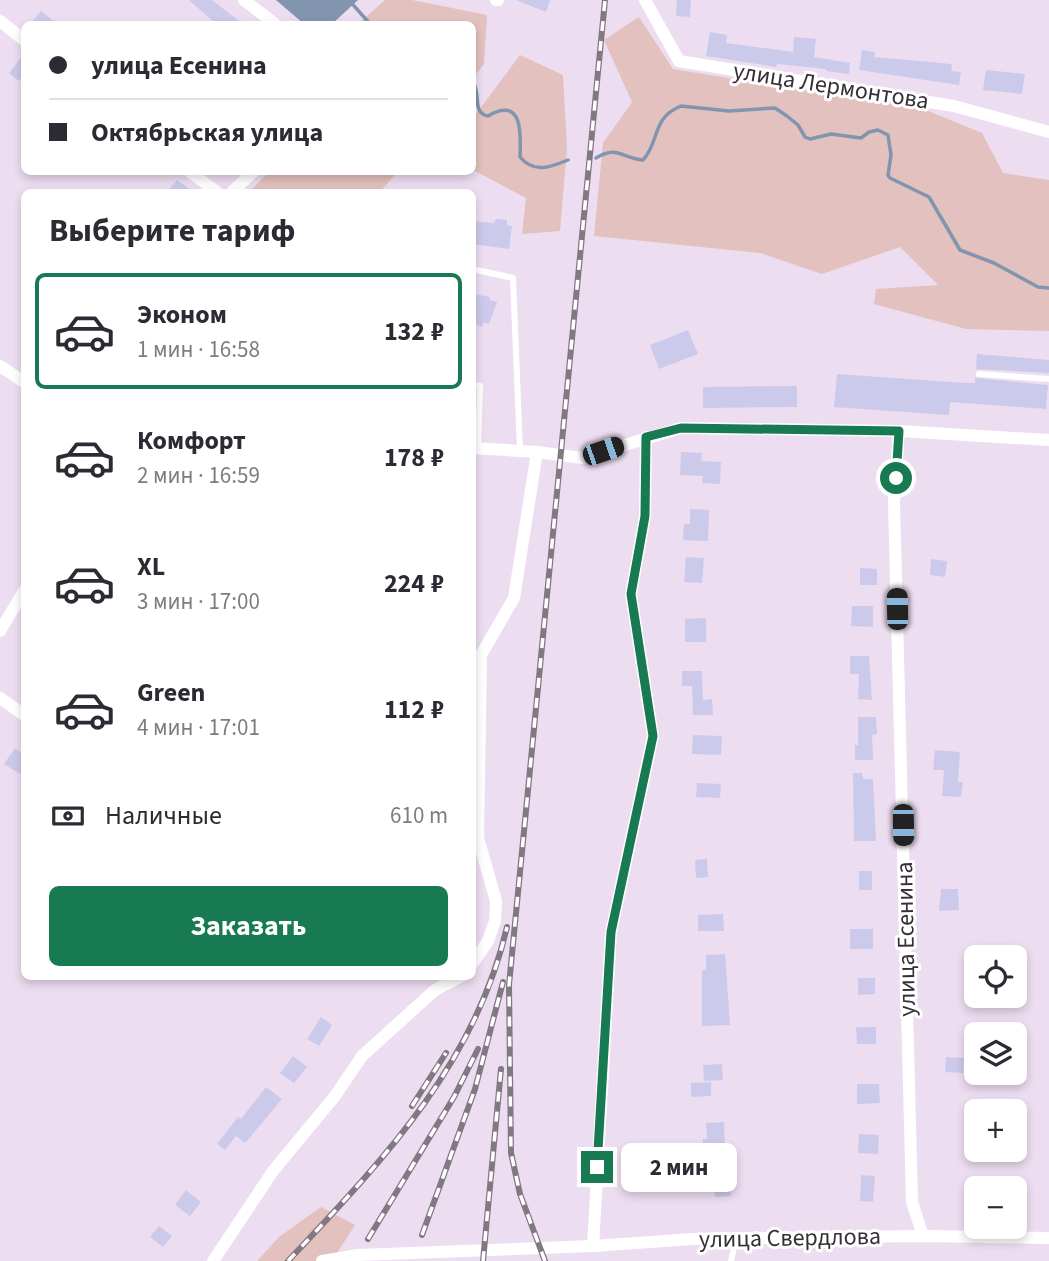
<!DOCTYPE html>
<html lang="ru">
<meta charset="utf-8">
<style>
:root{--surface:#fff;--page:#f7f7f7;--text:#2b2b33;--muted:#7c7c81;--line:#e1e1e2;--accent:#177a52}
body{margin:0;font-family:"Source Sans 3",sans-serif;background:var(--page);color:var(--text);height:100vh;display:flex;flex-direction:column;font-size:26px;white-space:nowrap}
*{box-sizing:border-box;margin:0}
p{font-size:23px;color:var(--muted)}
.icon{flex:none;width:38px;height:38px;fill:none;stroke:currentColor;stroke-width:2;stroke-linecap:round;stroke-linejoin:round}
.map{position:relative;flex:1;overflow:hidden}
.panel{position:absolute;left:21px;top:189px;width:455px;height:791px;display:flex;flex-direction:column;background:var(--surface);border-radius:10px;box-shadow:0 4px 10px #0003}
.panel>*{flex:none}
.top-card{position:absolute;left:21px;top:21px;width:455px;height:154px;border-radius:10px;box-shadow:0 4px 10px #0003;display:grid;align-content:center;height:154px;padding:0 28px;background:var(--surface)}
.buttons{position:absolute;left:964px;top:945px;display:grid;gap:14px}
.buttons a{display:grid;place-items:center;width:63px;height:63px;border-radius:10px;background:var(--surface);box-shadow:0 4px 10px #0003;font-size:35px}
.end{position:absolute;width:32px;height:32px;margin:-16px;border:9px solid #177a52;background:#fff;box-shadow:0 0 0 4px #fff}
.from{border-radius:50%}
.bubble{position:absolute;height:49px;border-radius:10px;background:var(--surface);box-shadow:0 4px 10px #0003;font-size:23px;font-weight:700;line-height:49px;text-align:center}
.car{position:absolute;width:21px;height:42px;margin:-21px -10px;border-radius:9px;box-shadow:0 0 5px 2px #0007;background:linear-gradient(#222 24%,#8ab4d8 0 40%,#222 0 76%,#8ab4d8 0 86%,#222 0)}
.top-card b{display:flex;align-items:center;gap:24px;height:66px;font-size:26px}
.top-card b+b{border-top:2px solid var(--line)}
.top-card i{width:18px;height:18px;background:var(--text)}
ul{padding:0;list-style:none}
li{display:flex;align-items:center;gap:21px;height:116px;margin:0 14px 10px;padding:0 14px;border:4px solid transparent;border-radius:10px}
li div{flex:1}
li b{display:block;font-size:26px}
li em{font-style:normal;font-weight:700}
li.on{border-color:var(--accent)}
li>.icon{width:63px;height:63px;stroke-width:1.5}
h2{padding:0 28px;font-size:32px;line-height:84px}
.pay{display:flex;align-items:center;gap:18px;height:77px;padding:0 28px;font-size:26px}
.pay p{margin-inline-start:auto}
.primary-button{display:flex;gap:14px;margin-top:auto;padding:14px 28px}
.primary-button a{flex:1;height:80px;border-radius:10px;background:var(--accent);color:#fff;font-size:28px;font-weight:700;line-height:80px;text-align:center}
.map>svg:first-child{display:block}
.green{fill:#e3c1be}
.water{fill:#8195af}
.lines{fill:none;stroke-linecap:round;stroke-linejoin:round}
.stream{stroke:#8195af;stroke-width:3.5}
.building{fill:#cccaeb}
.lane{stroke:#fff;stroke-width:6}
.street{stroke:#fff;stroke-width:12}
.rail-casing{stroke:#827884;stroke-width:6}
.rail{stroke:#fff;stroke-width:3.5;stroke-dasharray:10;stroke-linecap:butt}
.route{stroke:#177a52;stroke-width:9}
.labels{text-anchor:middle;dominant-baseline:central;stroke-width:6;stroke-linejoin:round;paint-order:stroke}
.street-label{font-size:24px;fill:#352f36;stroke:#fff}
</style>
<div class="map">
<svg width="1049" height="1261" viewBox="0 0 1049 1261">
<rect width="100%" height="100%" fill="#edddf1"/>
<!-- green -->
<g class="green">
<polygon points="385,0 412,0 487,15 484,64 473,78 472,24 358,24"/>
<polygon points="639,17 673,69 926,110 982,133 1003,173 1049,180 1049,331 966,329 874,304 876,289 938,285 900,247 822,274 760,253 594,236 603,143 632,102 604,40"/>
<polygon points="520,55 563,75 567,148 560,231 522,234 526,198 473,170 473,118"/>
<polygon points="269,172 397,172 380,192 249,192"/>
<polygon points="321,1207 355,1225 332,1261 257,1261 279,1237"/>
</g>
<!-- water -->
<polygon class="water" points="276,0 358,0 332,24 304,24"/>
<g class="lines">
<!-- stream -->
<g class="stream">
<polyline points="349,0 370,24"/>
<path d="M472 81C482 92 471 113 488 116 523 96 521 133 520 157 534 174 551 167 568 160"/>
<path d="M596 158C618 145 621 158 643 160 660 142 651 118 681 106L729 111 775 108 787 116 798 125 805 137 810 139 831 134 861 138 869 132 878 130 888 135 891 155 888 175 890 178 929 197 960 250 994 263 1038 287 1049 288"/>
</g>
</g>
<!-- building -->
<g class="building">
<polygon points="189,0 212,0 243,24 216,24"/>
<polygon points="516,0 550,0 546,12"/>
<polygon points="677,0 691,0 690,17 676,16"/>
<polygon points="41,11 57,24 30,24"/>
<polygon points="710,32 727,35 726,43 793,52 794,37 816,39 814,57 850,63 849,74 826,71 826,69 777,64 776,67 706,56"/>
<polygon points="862,50 875,52 874,57 952,64 951,71 961,72 959,85 859,70"/>
<polygon points="24,54 24,74 19,81 9,73"/>
<polygon points="986,70 1025,74 1022,94 983,90"/>
<polygon points="177,180 193,192 167,192"/>
<polygon points="496,219 507,220 507,225 512,226 509,249 472,244 472,221 494,223"/>
<polygon points="474,294 490,297 490,300 497,302 489,324 484,322 482,327 472,323"/>
<polygon points="688,330 698,354 659,369 650,345"/>
<polygon points="977,354 1049,360 1049,373 976,369"/>
<polygon points="837,374 966,383 975,383 975,378 1048,385 1046,409 950,402 949,415 834,407"/>
<polygon points="797,386 797,407 703,408 703,387"/>
<polygon points="681,452 702,453 701,461 721,462 720,484 702,483 703,476 680,475"/>
<polygon points="690,509 709,510 708,541 683,540 684,524 690,524"/>
<polygon points="686,557 704,558 702,583 684,582"/>
<polygon points="931,559 947,561 945,577 930,575"/>
<polygon points="860,568 877,569 877,585 860,585"/>
<polygon points="852,606 873,606 873,627 851,626"/>
<polygon points="706,618 706,642 685,642 685,619"/>
<polygon points="850,656 869,656 872,700 858,699 859,674 850,674"/>
<polygon points="682,671 702,671 703,700 712,699 713,715 693,715 692,686 682,686"/>
<polygon points="858,717 876,717 877,734 872,735 873,760 855,760 855,745 858,745"/>
<polygon points="693,735 722,736 721,755 692,754"/>
<polygon points="15,748 24,754 24,767 20,774 4,764"/>
<polygon points="935,750 960,752 958,782 963,782 961,797 942,796 944,770 933,770"/>
<polygon points="853,773 862,773 863,779 873,779 876,841 854,841"/>
<polygon points="697,783 721,784 720,798 696,797"/>
<polygon points="707,859 708,877 696,878 695,860"/>
<rect x="859" y="871" width="13" height="19"/>
<polygon points="941,889 958,889 959,910 939,911"/>
<polygon points="723,914 724,931 698,931 698,915"/>
<rect x="850" y="929" width="23" height="20"/>
<polygon points="725,954 730,1025 702,1026 702,970 706,970 706,955"/>
<polygon points="858,978 875,978 875,994 858,995"/>
<polygon points="321,1017 332,1025 319,1046 307,1039"/>
<polygon points="856,1027 876,1027 876,1044 857,1044"/>
<polygon points="293,1056 307,1067 294,1083 280,1073"/>
<polygon points="946,1057 964,1058 963,1073 945,1072"/>
<polygon points="722,1064 723,1080 704,1081 703,1065"/>
<polygon points="711,1082 711,1096 691,1097 691,1083"/>
<polygon points="857,1084 879,1084 880,1103 857,1104"/>
<polygon points="266,1087 282,1099 245,1143 236,1136 225,1150 217,1144 238,1117 241,1119"/>
<polygon points="724,1122 725,1152 703,1152 703,1139 707,1139 706,1123"/>
<polygon points="859,1134 879,1135 878,1154 858,1153"/>
<polygon points="861,1175 875,1176 873,1202 860,1201"/>
<polygon points="730,1177 731,1196 715,1197 714,1178"/>
<polygon points="186,1190 201,1202 190,1216 175,1205"/>
<polygon points="159,1226 172,1236 163,1247 150,1237"/>
</g>
<g class="lines">
<!-- lane -->
<g class="lane">
<polyline points="472,269 513,278 520,451"/>
<polyline points="979,374 1049,379"/>
<polyline points="472,385 480,386 478,448"/>
<polyline points="731,1261 736,1239"/>
</g>
<!-- street -->
<g class="street">
<polyline points="244,0 275,24"/>
<polyline points="496,0 498,0"/>
<polyline points="645,0 679,61 954,106 1049,132"/>
<polyline points="0,21 24,40"/>
<polyline points="190,172 217,192"/>
<polyline points="232,192 253,172"/>
<polyline points="0,366 24,382"/>
<polyline points="899,431 894,501 912,1202 923,1236"/>
<polyline points="472,448 537,452 582,458 681,428 899,431 1049,440"/>
<polyline points="0,631 24,591"/>
<polyline points="0,698 24,715"/>
<polyline points="472,964 488,941 495,921 496,901 478,838 481,655 514,598 537,452"/>
<polyline points="593,1246 611,932 653,736 631,594 645,516 646,437"/>
<polyline points="213,1261 273,1171 335,1096 362,1056 435,990 462,976"/>
<polyline points="322,1261 358,1255 593,1246 693,1239 923,1236 1049,1238"/>
</g>
<!-- rail casing -->
<g class="rail-casing">
<g id="rail">
<polyline points="412,1106 446,1053"/>
<polyline points="422,1235 475,1089 503,982"/>
<polyline points="368,1239 454,1097 478,1049"/>
<path d="M288 1261C382 1161 475 1065 507 927"/>
<polyline points="483,1261 501,1069"/>
<polyline points="545,1261 520,1194 511,1153 509,985 605,0"/>
</g>
</g>
<!-- rail -->
<use href="#rail" class="rail"/>
</g>
<g class="lines">
<!-- route -->
<polyline class="route" points="597,1167 611,932 653,736 631,594 645,516 646,437 681,428 899,431 896,478"/>
</g>
<g class="labels">
<!-- street labels -->
<g class="street-label">
<text transform="translate(831 86) rotate(9)">улица Лермонтова</text>
<text transform="translate(906 939) rotate(-91)">улица Есенина</text>
<text transform="translate(790 1238) rotate(-1)">улица Свердлова</text>
</g>
</g>
</svg>
<div class="buttons">
<a><svg class="icon" aria-label="locate" viewBox="0 0 24 24"><circle cx="12" cy="12" r="6"/><path d="M12 2v4M12 18v4M2 12h4M18 12h4"/></svg></a>
<a><svg class="icon" aria-label="layers" viewBox="0 0 24 24"><path d="M12 4l9 5-9 5-9-5zM3 14l9 5 9-5"/></svg></a>
<a>+</a>
<a>−</a>
</div>
<i class="end from" style="left:896px;top:478px"></i>
<i class="end" style="left:597px;top:1167px"></i>
<div class="bubble" style="left:621px;top:1143px;width:116px">2 мин</div>
<i class="car" style="left:603px;top:451px;rotate:71deg"></i>
<i class="car" style="left:897px;top:609px;rotate:359deg"></i>
<i class="car" style="left:903px;top:825px;rotate:179deg"></i>
<div class="top-card">
<b><i class="from"></i>улица Есенина</b>
<b><i></i>Октябрьская улица</b>
</div>
<section class="panel">
<h2>Выберите тариф</h2>
<ul>
<li class="on"><svg class="icon" aria-label="car" viewBox="0 0 24 24"><path d="M5 17H2v-5l4-1 3-4h7l3 4 3 1v5h-3M9 17h6M6 11h13"/><circle cx="7" cy="17" r="2"/><circle cx="17" cy="17" r="2"/></svg><div><b>Эконом</b><p>1 мин · 16:58</p></div><em>132 ₽</em></li>
<li><svg class="icon" aria-label="car" viewBox="0 0 24 24"><path d="M5 17H2v-5l4-1 3-4h7l3 4 3 1v5h-3M9 17h6M6 11h13"/><circle cx="7" cy="17" r="2"/><circle cx="17" cy="17" r="2"/></svg><div><b>Комфорт</b><p>2 мин · 16:59</p></div><em>178 ₽</em></li>
<li><svg class="icon" aria-label="car" viewBox="0 0 24 24"><path d="M5 17H2v-5l4-1 3-4h7l3 4 3 1v5h-3M9 17h6M6 11h13"/><circle cx="7" cy="17" r="2"/><circle cx="17" cy="17" r="2"/></svg><div><b>XL</b><p>3 мин · 17:00</p></div><em>224 ₽</em></li>
<li><svg class="icon" aria-label="car" viewBox="0 0 24 24"><path d="M5 17H2v-5l4-1 3-4h7l3 4 3 1v5h-3M9 17h6M6 11h13"/><circle cx="7" cy="17" r="2"/><circle cx="17" cy="17" r="2"/></svg><div><b>Green</b><p>4 мин · 17:01</p></div><em>112 ₽</em></li>
</ul>
<div class="pay"><svg class="icon" aria-label="cash" viewBox="0 0 24 24"><path d="M3 7h18v10H3z"/><circle cx="12" cy="12" r="2"/></svg>Наличные<p>610 m</p></div>
<div class="primary-button"><a>Заказать</a></div>
</section>
</div>
